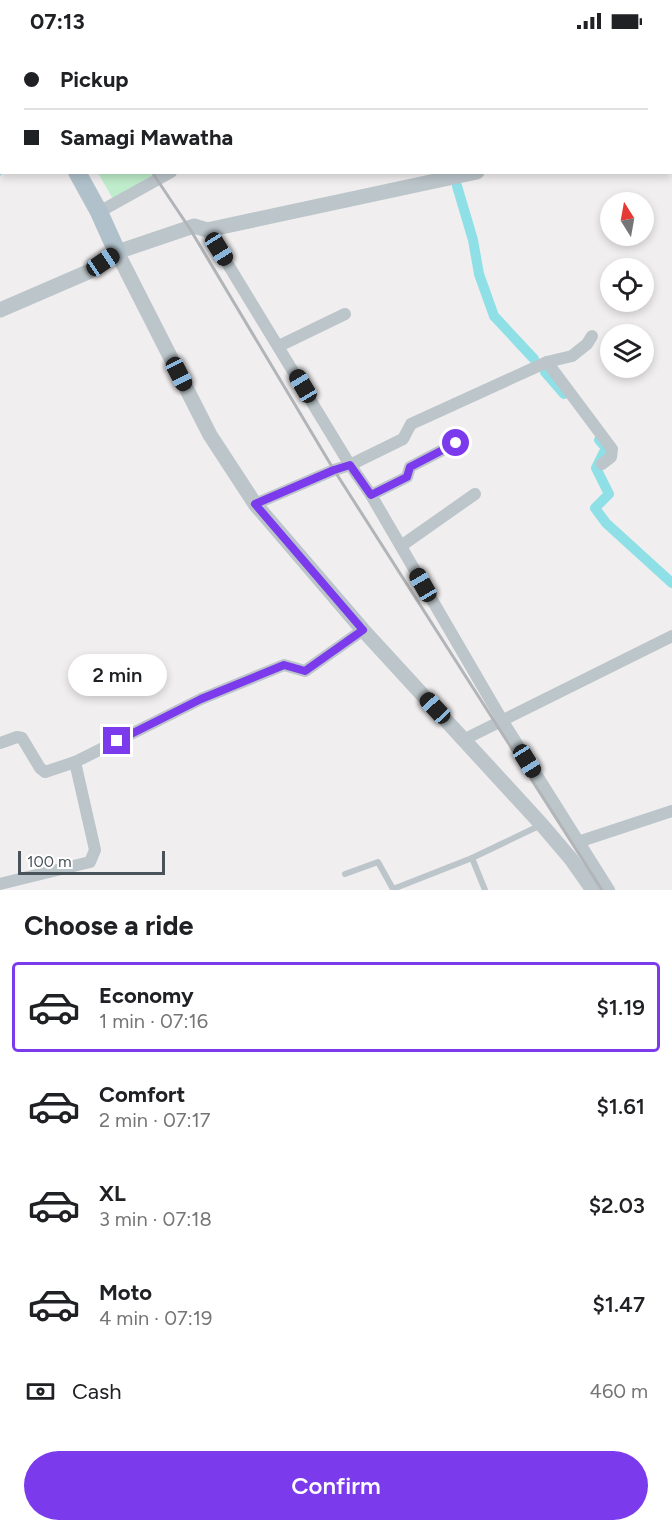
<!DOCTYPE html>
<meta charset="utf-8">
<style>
:root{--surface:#fff;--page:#f2f2f2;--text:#202124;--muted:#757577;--line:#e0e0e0;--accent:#7c3aed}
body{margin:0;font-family:Figtree,sans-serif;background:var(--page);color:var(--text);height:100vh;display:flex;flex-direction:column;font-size:22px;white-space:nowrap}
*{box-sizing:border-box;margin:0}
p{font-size:20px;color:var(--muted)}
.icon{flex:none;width:33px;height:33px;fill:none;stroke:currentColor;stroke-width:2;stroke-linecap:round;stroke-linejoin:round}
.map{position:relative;height:848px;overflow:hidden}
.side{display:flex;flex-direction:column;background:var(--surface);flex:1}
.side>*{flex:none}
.hud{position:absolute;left:0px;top:0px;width:672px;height:132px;box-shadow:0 3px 9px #0003;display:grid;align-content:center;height:132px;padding:0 24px;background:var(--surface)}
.needle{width:39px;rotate:349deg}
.controls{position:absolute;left:600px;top:150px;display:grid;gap:12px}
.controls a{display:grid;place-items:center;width:54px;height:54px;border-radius:50%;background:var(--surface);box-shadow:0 3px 9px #0003;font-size:30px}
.scale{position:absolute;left:18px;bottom:15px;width:147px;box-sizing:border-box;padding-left:6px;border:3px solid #48545a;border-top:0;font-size:16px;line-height:21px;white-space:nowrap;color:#48545a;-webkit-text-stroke:4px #fff;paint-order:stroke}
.end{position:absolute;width:27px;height:27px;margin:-14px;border:8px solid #7c3aed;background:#fff;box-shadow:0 0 0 3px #fff}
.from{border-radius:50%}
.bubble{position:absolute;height:42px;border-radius:21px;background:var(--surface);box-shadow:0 3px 9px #0003;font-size:20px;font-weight:600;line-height:42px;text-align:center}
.car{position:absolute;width:18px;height:36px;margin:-18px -9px;border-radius:8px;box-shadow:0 0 4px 2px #0007;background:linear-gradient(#222 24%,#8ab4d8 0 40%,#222 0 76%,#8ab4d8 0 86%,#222 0)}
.hud b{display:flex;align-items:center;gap:21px;height:57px;font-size:22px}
.hud b+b{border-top:2px solid var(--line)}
.hud i{width:15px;height:15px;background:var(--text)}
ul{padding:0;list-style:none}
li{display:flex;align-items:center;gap:18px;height:90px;margin:0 12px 9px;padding:0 12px;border:3px solid transparent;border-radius:6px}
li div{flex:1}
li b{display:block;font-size:22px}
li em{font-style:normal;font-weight:600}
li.active{border-color:var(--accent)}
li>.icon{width:54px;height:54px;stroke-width:1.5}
h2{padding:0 24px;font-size:27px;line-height:72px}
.pay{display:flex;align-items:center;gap:15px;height:66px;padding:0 24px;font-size:22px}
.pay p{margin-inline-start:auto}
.action{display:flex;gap:12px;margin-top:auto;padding:12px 24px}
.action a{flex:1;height:69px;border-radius:36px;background:var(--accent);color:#fff;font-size:24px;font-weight:600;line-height:69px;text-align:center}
.status{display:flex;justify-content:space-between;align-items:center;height:42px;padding:0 30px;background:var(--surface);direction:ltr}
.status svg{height:16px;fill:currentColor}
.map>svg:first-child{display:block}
.green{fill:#bfecca}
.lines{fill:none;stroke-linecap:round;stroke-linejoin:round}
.stream{stroke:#8fe0e6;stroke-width:3}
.canal{stroke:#8fe0e6;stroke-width:10}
.service{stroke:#bbc5ca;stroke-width:6}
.minor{stroke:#bbc5ca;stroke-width:12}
.tertiary{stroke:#bbc5ca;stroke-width:15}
.primary{stroke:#b0c1cb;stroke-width:18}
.rail{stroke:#b1b5b8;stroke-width:3}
.route{stroke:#7c3aed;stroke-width:8}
</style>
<div class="status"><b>07:13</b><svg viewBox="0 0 49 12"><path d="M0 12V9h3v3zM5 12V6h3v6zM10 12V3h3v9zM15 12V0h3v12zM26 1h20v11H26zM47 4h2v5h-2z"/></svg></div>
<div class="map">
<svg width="672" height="848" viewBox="0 0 672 848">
<rect width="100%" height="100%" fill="#f1eeef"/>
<!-- green -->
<polygon class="green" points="152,130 153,133 113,157 98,131"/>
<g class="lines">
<!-- stream -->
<g class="stream">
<polyline points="167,2 168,0"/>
<polyline points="0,132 2,130"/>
</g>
<!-- canal -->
<g class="canal">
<polyline points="412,0 412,2"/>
<polyline points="670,51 672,50"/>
<polyline points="457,144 473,198 479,232 494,274 534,317"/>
<polyline points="545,330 564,352"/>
<polyline points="599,398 606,406 596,426 609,452 595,466 606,481 672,541"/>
</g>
<!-- service -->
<g class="service">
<polyline points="472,816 485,848"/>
<polyline points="345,832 378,820 393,847 472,816 541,783"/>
</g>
<!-- minor -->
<g class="minor">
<polyline points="566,0 567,2"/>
<polyline points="446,2 450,0"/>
<polyline points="99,170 171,130"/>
<polyline points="207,188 350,423 371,453 502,678 609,848"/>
<polyline points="279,304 345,272"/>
<polyline points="547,320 612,407 611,415 602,422"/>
<polyline points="371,453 407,435 410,425 456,401"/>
<polyline points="255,462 334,428 350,423 403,397 411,382 547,320 572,314 587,302 592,294"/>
<polyline points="401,504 475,452"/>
<polyline points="463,698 672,594"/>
<polyline points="0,701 17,695 22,696 40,726 45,730 75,720 201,657 284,623 305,629 363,588"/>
<polyline points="578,800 672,769"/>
<polyline points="0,842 90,820 95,808 75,720"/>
</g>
<!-- tertiary -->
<g class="tertiary">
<polyline points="670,85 672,85"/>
<polyline points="117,210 210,393 255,462 363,588 542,783 571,817 593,848"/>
<polyline points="0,268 88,230 117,210 194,184 207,188 477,130"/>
</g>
<!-- primary -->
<g class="primary">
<polyline points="9,0 10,2"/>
<polyline points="77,130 99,170 117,210"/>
</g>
<!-- rail -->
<g class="rail">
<polyline points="76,0 77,2"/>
<polyline points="152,130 190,187 334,428 602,848"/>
</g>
</g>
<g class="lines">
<!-- route -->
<polyline class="route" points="117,699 201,657 284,623 305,629 363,588 255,462 334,428 350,423 371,453 407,435 410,425 456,401"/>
</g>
</svg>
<div class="controls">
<a><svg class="needle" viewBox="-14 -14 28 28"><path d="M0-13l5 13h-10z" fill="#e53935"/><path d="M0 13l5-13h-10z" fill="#757577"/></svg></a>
<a><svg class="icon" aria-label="locate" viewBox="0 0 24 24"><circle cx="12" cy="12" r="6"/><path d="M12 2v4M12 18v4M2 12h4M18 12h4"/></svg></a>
<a><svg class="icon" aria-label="layers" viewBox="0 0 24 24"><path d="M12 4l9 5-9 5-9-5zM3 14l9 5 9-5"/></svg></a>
</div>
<div class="scale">100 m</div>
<i class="end from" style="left:456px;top:401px"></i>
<i class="end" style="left:117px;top:699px"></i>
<div class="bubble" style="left:68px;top:612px;width:99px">2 min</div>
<i class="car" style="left:219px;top:207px;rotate:148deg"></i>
<i class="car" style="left:103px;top:220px;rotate:56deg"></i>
<i class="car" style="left:179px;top:332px;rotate:153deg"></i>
<i class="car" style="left:303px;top:344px;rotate:329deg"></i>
<i class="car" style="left:423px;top:543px;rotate:330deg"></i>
<i class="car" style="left:435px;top:666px;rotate:317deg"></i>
<i class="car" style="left:527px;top:719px;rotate:148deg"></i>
<div class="hud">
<b><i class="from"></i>Pickup</b>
<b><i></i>Samagi Mawatha</b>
</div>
</div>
<section class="side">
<h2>Choose a ride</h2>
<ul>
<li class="active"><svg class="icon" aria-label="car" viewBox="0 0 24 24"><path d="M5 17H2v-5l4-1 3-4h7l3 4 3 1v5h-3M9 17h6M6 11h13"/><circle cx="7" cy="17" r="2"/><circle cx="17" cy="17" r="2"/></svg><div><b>Economy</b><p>1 min · 07:16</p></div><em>$1.19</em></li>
<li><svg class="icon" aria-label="car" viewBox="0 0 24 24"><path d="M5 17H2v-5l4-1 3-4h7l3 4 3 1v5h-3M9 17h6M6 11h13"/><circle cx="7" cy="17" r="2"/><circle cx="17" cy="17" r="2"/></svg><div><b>Comfort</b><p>2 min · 07:17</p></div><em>$1.61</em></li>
<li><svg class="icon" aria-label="car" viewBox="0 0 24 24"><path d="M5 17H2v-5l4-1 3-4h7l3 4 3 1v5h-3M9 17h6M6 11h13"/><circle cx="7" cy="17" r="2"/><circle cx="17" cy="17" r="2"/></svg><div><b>XL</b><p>3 min · 07:18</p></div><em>$2.03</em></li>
<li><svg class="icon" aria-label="car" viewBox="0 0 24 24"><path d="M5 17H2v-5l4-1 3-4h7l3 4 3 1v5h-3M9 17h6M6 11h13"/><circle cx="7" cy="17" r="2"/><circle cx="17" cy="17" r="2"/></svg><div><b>Moto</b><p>4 min · 07:19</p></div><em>$1.47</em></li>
</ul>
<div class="pay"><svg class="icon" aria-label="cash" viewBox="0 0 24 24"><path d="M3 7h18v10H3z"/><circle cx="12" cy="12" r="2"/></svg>Cash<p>460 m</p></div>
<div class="action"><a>Confirm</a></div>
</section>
